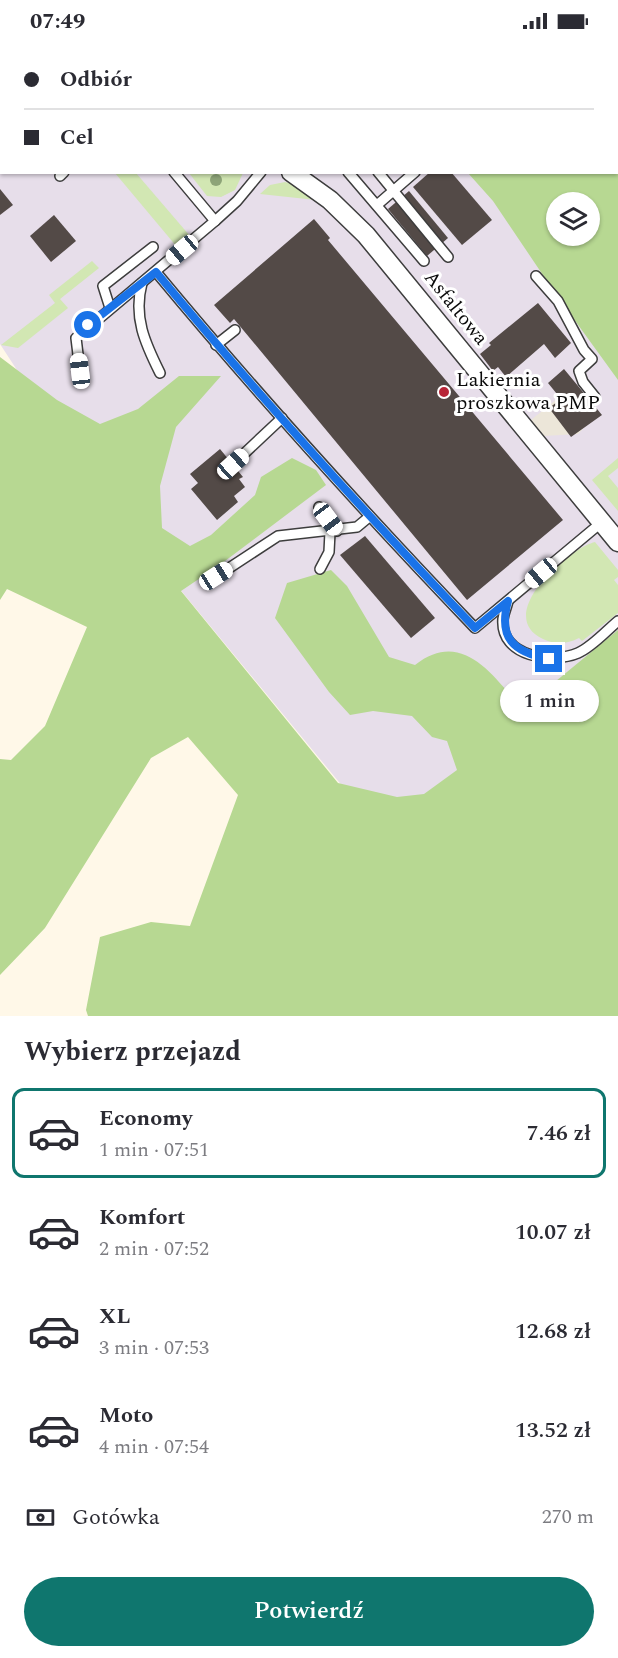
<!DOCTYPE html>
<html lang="pl">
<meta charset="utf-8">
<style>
:root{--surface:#fff;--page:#f2f2f3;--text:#2b2b33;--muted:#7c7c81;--line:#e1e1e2;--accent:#0f766e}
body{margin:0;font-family:Spectral,serif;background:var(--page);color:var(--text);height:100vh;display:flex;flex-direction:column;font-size:22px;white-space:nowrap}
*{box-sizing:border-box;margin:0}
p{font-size:20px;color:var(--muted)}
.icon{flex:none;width:33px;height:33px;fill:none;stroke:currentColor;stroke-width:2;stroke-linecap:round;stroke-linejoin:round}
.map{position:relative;height:974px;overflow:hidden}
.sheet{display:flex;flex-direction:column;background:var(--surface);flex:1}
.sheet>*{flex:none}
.guide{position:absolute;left:0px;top:0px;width:618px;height:132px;box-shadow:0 2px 4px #0004;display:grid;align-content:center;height:132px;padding:0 24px;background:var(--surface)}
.fabs{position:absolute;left:546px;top:150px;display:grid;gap:12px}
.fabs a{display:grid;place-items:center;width:54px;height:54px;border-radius:50%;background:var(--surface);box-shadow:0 2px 4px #0004;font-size:30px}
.end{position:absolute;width:27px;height:27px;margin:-14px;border:8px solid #1a73e8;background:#fff;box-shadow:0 0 0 3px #fff}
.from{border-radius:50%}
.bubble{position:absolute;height:42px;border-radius:21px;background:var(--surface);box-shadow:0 2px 4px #0004;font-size:20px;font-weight:600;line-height:42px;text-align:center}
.car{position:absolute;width:18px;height:36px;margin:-18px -9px;border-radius:8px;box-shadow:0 0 4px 2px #0007;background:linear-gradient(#fff 24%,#345 0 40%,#fff 0 76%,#345 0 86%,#fff 0)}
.guide b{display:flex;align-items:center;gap:21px;height:57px;font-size:22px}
.guide b+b{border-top:2px solid var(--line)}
.guide i{width:15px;height:15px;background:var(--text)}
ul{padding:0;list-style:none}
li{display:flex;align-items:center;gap:18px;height:90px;margin:0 12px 9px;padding:0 12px;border:3px solid transparent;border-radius:12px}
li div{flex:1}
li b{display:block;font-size:22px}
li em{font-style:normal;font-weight:600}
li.on{border-color:var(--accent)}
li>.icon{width:54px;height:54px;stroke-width:1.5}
h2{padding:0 24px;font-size:27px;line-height:72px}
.pay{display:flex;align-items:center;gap:15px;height:66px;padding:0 24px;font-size:22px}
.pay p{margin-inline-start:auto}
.primary-button{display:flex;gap:12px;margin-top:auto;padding:12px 24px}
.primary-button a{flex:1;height:69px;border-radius:36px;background:var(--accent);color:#fff;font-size:24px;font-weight:600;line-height:69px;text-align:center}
.status{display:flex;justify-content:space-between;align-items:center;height:42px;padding:0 30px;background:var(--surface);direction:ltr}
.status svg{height:16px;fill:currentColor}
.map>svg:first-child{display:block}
.industrial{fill:#e7deea;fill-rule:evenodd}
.green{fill:#d2e7b3}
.forest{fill:#b7d892;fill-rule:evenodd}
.plaza{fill:#ece6d9}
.building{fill:#534a47}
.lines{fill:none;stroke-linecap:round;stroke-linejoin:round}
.lane-casing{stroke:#3d3d3d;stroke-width:12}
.street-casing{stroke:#3d3d3d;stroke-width:21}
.lane{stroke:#fff;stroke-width:9}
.street{stroke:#fff;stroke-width:18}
.tree{fill:#8da478}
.route{stroke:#1a73e8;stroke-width:8}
.poi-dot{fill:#b82537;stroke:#fff;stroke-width:2}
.labels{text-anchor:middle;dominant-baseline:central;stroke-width:6;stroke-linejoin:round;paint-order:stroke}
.street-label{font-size:20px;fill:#0a0a0a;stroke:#fff}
.poi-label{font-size:20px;fill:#0a0a0a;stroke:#fff;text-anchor:start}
</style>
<div class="status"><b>07:49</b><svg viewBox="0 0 49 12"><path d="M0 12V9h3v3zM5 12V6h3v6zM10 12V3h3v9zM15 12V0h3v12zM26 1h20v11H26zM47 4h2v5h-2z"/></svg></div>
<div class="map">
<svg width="618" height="974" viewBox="0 0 618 974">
<rect width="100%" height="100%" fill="#fff8e8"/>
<!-- industrial -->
<path class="industrial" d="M0 0H618V974H532L84 431 0 302ZM2 2H616V130H2ZM556 160H590V194H556Z"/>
<!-- green -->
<g class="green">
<polygon points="115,131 136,131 190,194 177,205"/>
<polygon points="189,131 243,131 235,148 221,155 207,154"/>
<polygon points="285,140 293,142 316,158 260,152 270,143"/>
<polygon points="92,219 99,226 60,257 68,266 18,306 1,303 55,261 49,253"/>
<polygon points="618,416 618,426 608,434 618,446 618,469 592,438"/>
<path d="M595 500 618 528V535L614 538 618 543V571L582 599 579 596C567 602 555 603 543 597 493 574 567 507 595 500Z"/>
</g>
<!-- forest -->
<g class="forest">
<path d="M365 0H618V338L555 251 493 159 468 131 616 130V2H363ZM556 160H590V194H556Z"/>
<path d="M0 315 57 358 100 382 138 367 179 334H221L176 385 160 444 162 486 190 504 211 493 255 453 261 435 292 416 316 428 326 443 221 522 181 549 338 741 397 755 424 752 457 728 447 699 432 695 412 674 373 669 350 673 329 650 275 576 287 541 331 528 347 544 389 615 415 623C462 586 493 633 522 667L618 588V974H88L86 968 100 895 151 880 190 884 238 753 188 695 151 716 45 886 0 933V717L11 718 45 684 87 585 7 547 0 558Z"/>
</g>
<!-- plaza -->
<polygon class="plaza" points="557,357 583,387 578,392 544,394 531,378"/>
<!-- building -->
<g class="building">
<polygon points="430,130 451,130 492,178 462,203 413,145"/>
<polygon points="0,147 13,163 0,173"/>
<polygon points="409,149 448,196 427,214 388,167"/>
<polygon points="54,173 76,199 51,220 30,194"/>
<polygon points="314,177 330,196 328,198 563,478 467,558 234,277 230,281 214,263"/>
<polygon points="538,261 571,301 555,316 544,302 506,335 498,325 493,329 480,312 491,303 489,301"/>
<polygon points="564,327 602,373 571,395 549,366 561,357 548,341"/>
<polygon points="220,407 243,435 239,437 245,445 234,454 238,460 217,478 191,447 198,441 190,432"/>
<polygon points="365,494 435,576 411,596 340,513"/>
</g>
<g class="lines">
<!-- lane casing -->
<g class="lane-casing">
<g id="lane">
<polyline points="200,2 202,0"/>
<polyline points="174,130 215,179"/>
<polyline points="348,130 424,219"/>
<polyline points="378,130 448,215"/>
<polyline points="60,134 64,130"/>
<polyline points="377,163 415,130"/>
<path d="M156 230C258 353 365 471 475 586L602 480"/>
<polyline points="536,234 558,259 584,308 592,317 579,329 583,340 595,355"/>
<path d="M142 241C133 275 145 301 160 331"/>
<polyline points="110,266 103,244 153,205"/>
<polyline points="216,303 235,288"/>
<polyline points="80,329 76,296 215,179 237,159 261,130"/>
<polyline points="233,422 282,376"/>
<polyline points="319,465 337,489"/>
<polyline points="320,527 329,510 330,490"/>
<polyline points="217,534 278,494 357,485 369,475"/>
<path d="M508 559C507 564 504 571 503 577 500 615 552 622 578 611 592 605 606 589 618 579"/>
</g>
</g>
<!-- street casing -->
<g class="street-casing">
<g id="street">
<polyline points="73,0 74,2"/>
<polyline points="291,130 330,158 366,193 618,500"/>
</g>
</g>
<!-- lane -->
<use href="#lane" class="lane"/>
<!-- street -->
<use href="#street" class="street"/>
</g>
<!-- trees -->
<circle class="tree" cx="216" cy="138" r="6"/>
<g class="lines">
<!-- route -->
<path class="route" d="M88 283 156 230C258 353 365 471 475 586L508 559C498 596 513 610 549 617"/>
</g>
<!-- markers -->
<circle class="poi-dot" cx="444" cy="350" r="6"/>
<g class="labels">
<!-- street labels -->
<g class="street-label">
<text transform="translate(456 266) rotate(51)">Asfaltowa</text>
</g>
<!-- poi labels -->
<g class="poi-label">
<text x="456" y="338">Lakiernia<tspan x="456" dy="23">proszkowa PMP</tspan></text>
</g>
</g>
</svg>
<div class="fabs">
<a><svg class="icon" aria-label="layers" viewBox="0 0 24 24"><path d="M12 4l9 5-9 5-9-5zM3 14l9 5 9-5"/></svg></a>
</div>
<i class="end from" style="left:88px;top:283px"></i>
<i class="end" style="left:549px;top:617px"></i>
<div class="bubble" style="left:500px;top:638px;width:99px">1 min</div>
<i class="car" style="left:182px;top:208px;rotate:230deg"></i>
<i class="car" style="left:80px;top:329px;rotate:353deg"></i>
<i class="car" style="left:233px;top:422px;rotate:48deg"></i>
<i class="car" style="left:328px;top:477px;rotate:143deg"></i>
<i class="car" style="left:541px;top:531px;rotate:230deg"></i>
<i class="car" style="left:216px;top:534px;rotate:58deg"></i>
<div class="guide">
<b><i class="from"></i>Odbiór</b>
<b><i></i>Cel</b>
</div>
</div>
<section class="sheet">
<h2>Wybierz przejazd</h2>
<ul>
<li class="on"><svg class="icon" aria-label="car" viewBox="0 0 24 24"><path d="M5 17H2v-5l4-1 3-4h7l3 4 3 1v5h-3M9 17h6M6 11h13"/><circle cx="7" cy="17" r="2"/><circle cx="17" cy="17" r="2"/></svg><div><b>Economy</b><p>1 min · 07:51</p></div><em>7.46 zł</em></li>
<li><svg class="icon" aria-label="car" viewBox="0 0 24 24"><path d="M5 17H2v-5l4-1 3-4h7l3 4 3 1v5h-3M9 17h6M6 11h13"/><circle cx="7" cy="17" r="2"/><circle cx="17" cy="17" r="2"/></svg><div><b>Komfort</b><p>2 min · 07:52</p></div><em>10.07 zł</em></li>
<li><svg class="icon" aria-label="car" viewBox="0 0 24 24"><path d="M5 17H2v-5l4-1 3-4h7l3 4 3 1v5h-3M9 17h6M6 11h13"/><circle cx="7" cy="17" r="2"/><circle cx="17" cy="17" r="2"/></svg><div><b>XL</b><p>3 min · 07:53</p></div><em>12.68 zł</em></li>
<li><svg class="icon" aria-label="car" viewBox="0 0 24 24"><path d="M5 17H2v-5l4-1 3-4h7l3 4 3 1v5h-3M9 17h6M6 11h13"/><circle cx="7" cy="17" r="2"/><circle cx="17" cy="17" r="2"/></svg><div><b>Moto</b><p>4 min · 07:54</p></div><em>13.52 zł</em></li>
</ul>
<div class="pay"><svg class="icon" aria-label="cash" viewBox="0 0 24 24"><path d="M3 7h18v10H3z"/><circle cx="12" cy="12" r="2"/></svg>Gotówka<p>270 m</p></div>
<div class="primary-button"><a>Potwierdź</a></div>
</section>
